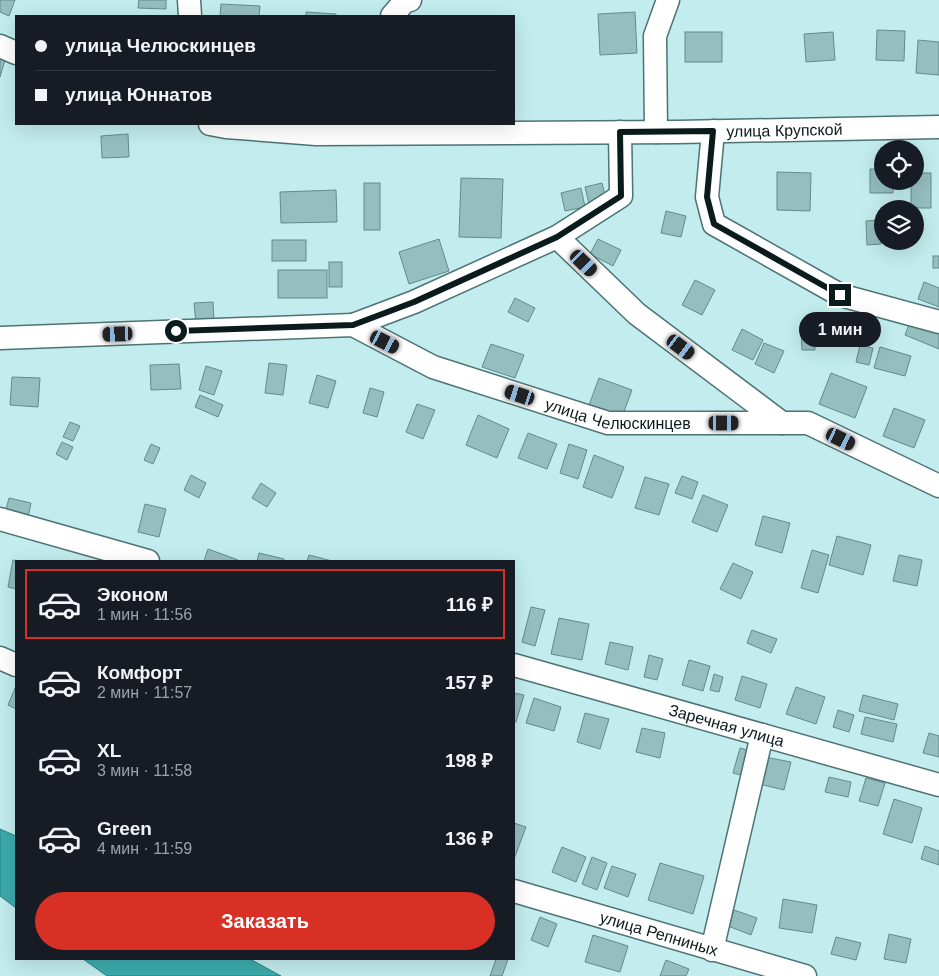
<!DOCTYPE html>
<html lang="ru">
<meta charset="utf-8">
<style>
:root{--surface:#171b24;--page:#20242c;--text:#f1f3f6;--muted:#9ea1a6;--line:#363941;--accent:#d93025}
body{margin:0;font-family:Arial,sans-serif;background:var(--page);color:var(--text);height:100vh;display:flex;flex-direction:column;font-size:19px;white-space:nowrap}
*{box-sizing:border-box;margin:0}
p{font-size:16px;color:var(--muted)}
.icon{flex:none;width:28px;height:28px;fill:none;stroke:currentColor;stroke-width:2;stroke-linecap:round;stroke-linejoin:round}
.map{position:relative;flex:1;overflow:hidden}
.panel{position:absolute;left:15px;top:560px;width:500px;height:400px;display:flex;flex-direction:column;background:var(--surface);border-radius:0px;box-shadow:0 5px 20px #0002}
.panel>*{flex:none}
.guide{position:absolute;left:15px;top:15px;width:500px;height:110px;border-radius:0px;box-shadow:0 5px 20px #0002;display:grid;align-content:center;height:110px;padding:0 20px;background:var(--surface)}
.controls{position:absolute;left:874px;top:140px;display:grid;gap:10px}
.controls a{display:grid;place-items:center;width:50px;height:50px;border-radius:50%;background:var(--surface);box-shadow:0 5px 20px #0002;font-size:25px}
.end{position:absolute;width:22px;height:22px;margin:-11px;border:6px solid #0b1b1c;background:#fff;box-shadow:0 0 0 2px #fff}
.from{border-radius:50%}
.bubble{position:absolute;height:35px;border-radius:18px;background:var(--surface);box-shadow:0 5px 20px #0002;font-size:16px;font-weight:700;line-height:35px;text-align:center}
.car{position:absolute;width:15px;height:30px;margin:-15px -8px;border-radius:6px;box-shadow:0 0 4px 1px #0007;background:linear-gradient(#222 24%,#8ab4d8 0 40%,#222 0 76%,#8ab4d8 0 86%,#222 0)}
.guide b{display:flex;align-items:center;gap:18px;height:48px;font-size:19px}
.guide b+b{border-top:1px solid var(--line)}
.guide i{width:12px;height:12px;background:var(--text)}
ul{padding:9px 0 0;list-style:none}
li{display:flex;align-items:center;gap:15px;height:70px;margin:0 10px 8px;padding:0 10px;border:2px solid transparent;border-radius:0px}
li div{flex:1}
li b{display:block;font-size:19px}
li em{font-style:normal;font-weight:700}
li.on{border-color:var(--accent)}
li>.icon{width:45px;height:45px;stroke-width:1.5}
.button{display:flex;gap:10px;margin-top:auto;padding:10px 20px}
.button a{flex:1;height:58px;border-radius:30px;background:var(--accent);color:#fff;font-size:20px;font-weight:700;line-height:58px;text-align:center}
.map>svg:first-child{display:block}
.water{fill:#3baaac;stroke:#2d7f81}
.building{fill:#95bebf;stroke:#638b8b}
.lines{fill:none;stroke-linecap:round;stroke-linejoin:round}
.minor-casing{stroke:#4d7374;stroke-width:25}
.minor{stroke:#fff;stroke-width:22}
.route{stroke:#0b1b1c;stroke-width:6}
.labels{text-anchor:middle;dominant-baseline:central;stroke-width:4;stroke-linejoin:round;paint-order:stroke}
.street-label{font-size:16px;fill:#0b1b1c;stroke:#c2eced}
</style>
<div class="map">
<svg width="939" height="976" viewBox="0 0 939 976">
<rect width="100%" height="100%" fill="#c2eced"/>
<!-- water -->
<g class="water">
<polygon points="0,829 16,836 16,908 0,896"/>
<polygon points="83,959 250,959 281,976 107,976"/>
</g>
<!-- building -->
<g class="building">
<polygon points="0,0 15,0 9,16 0,12"/>
<polygon points="139,0 166,0 166,9 138,8"/>
<polygon points="221,4 260,6 259,16 220,16"/>
<polygon points="306,12 336,14 336,16 306,16"/>
<polygon points="635,12 637,53 600,55 598,14"/>
<polygon points="877,30 905,31 904,61 876,60"/>
<rect x="685" y="32" width="37" height="30"/>
<polygon points="833,32 835,60 806,62 804,34"/>
<polygon points="918,40 939,42 939,75 916,73"/>
<polygon points="0,59 5,60 0,77"/>
<polygon points="128,134 129,157 102,158 101,136"/>
<polygon points="870,169 882,169 882,181 893,181 893,193 870,193"/>
<polygon points="777,172 811,173 810,211 777,210"/>
<polygon points="915,173 931,173 931,208 911,208 911,181 915,181"/>
<polygon points="461,178 503,179 501,238 459,237"/>
<rect x="364" y="183" width="16" height="47"/>
<polygon points="602,183 606,200 589,204 585,187"/>
<polygon points="581,188 585,207 565,211 561,193"/>
<polygon points="336,190 337,222 281,223 280,192"/>
<polygon points="666,211 686,216 681,237 661,233"/>
<polygon points="880,220 881,244 867,245 866,221"/>
<polygon points="439,239 449,271 409,284 399,252"/>
<polygon points="598,239 621,250 613,266 590,254"/>
<rect x="272" y="240" width="34" height="21"/>
<rect x="933" y="256" width="6" height="12"/>
<rect x="329" y="262" width="13" height="25"/>
<rect x="278" y="270" width="49" height="28"/>
<polygon points="695,280 715,290 702,315 682,305"/>
<polygon points="924,282 939,288 939,307 918,299"/>
<polygon points="515,298 535,308 528,322 508,312"/>
<polygon points="213,302 214,323 196,324 194,303"/>
<polygon points="910,322 939,333 939,349 905,335"/>
<polygon points="742,329 763,340 753,360 732,350"/>
<polygon points="801,333 815,333 815,350 802,350"/>
<polygon points="764,343 784,351 774,373 755,364"/>
<polygon points="491,344 524,355 515,378 482,367"/>
<polygon points="860,345 873,348 869,365 856,362"/>
<polygon points="880,347 911,356 905,376 874,368"/>
<polygon points="269,363 287,365 283,395 265,393"/>
<polygon points="179,364 181,389 151,390 150,365"/>
<polygon points="206,366 222,371 214,395 199,390"/>
<polygon points="831,373 867,387 855,418 819,404"/>
<polygon points="317,375 336,381 328,408 309,403"/>
<polygon points="12,377 40,378 38,407 10,405"/>
<polygon points="599,378 632,390 622,417 589,405"/>
<polygon points="370,388 384,392 377,417 363,413"/>
<polygon points="200,395 223,405 218,417 195,407"/>
<polygon points="417,404 435,410 423,439 406,432"/>
<polygon points="894,408 925,420 914,448 883,436"/>
<polygon points="478,415 509,429 497,458 466,445"/>
<polygon points="70,422 80,426 73,441 63,437"/>
<polygon points="528,433 557,444 547,469 518,458"/>
<polygon points="62,442 73,447 67,460 56,454"/>
<polygon points="151,444 160,448 153,464 144,460"/>
<polygon points="569,444 587,450 578,479 560,473"/>
<polygon points="594,455 624,467 612,498 583,487"/>
<polygon points="191,475 206,483 199,498 184,490"/>
<polygon points="682,476 698,482 692,499 675,493"/>
<polygon points="645,477 669,484 659,515 635,508"/>
<polygon points="261,483 276,493 267,507 252,498"/>
<polygon points="703,495 728,505 717,532 692,522"/>
<polygon points="9,498 31,503 27,522 4,517"/>
<polygon points="145,504 166,509 159,537 138,532"/>
<polygon points="763,516 790,523 782,553 755,545"/>
<polygon points="837,536 871,545 863,575 829,565"/>
<polygon points="208,549 238,560 238,561 204,561"/>
<polygon points="812,550 829,555 818,593 801,588"/>
<polygon points="259,553 284,559 284,561 257,561"/>
<polygon points="309,555 332,561 307,561"/>
<polygon points="899,555 922,560 917,586 893,581"/>
<polygon points="13,560 21,561 16,561 16,589 8,587"/>
<polygon points="733,563 753,572 741,599 720,589"/>
<polygon points="531,607 545,610 535,646 522,642"/>
<polygon points="559,618 589,624 582,660 551,654"/>
<polygon points="752,630 777,639 771,653 747,643"/>
<polygon points="610,642 633,647 628,670 605,664"/>
<polygon points="649,655 663,659 657,680 644,677"/>
<polygon points="689,660 710,666 703,691 682,685"/>
<polygon points="714,674 723,677 719,692 710,690"/>
<polygon points="742,676 767,684 760,708 735,700"/>
<polygon points="16,686 16,709 8,705"/>
<polygon points="796,687 825,697 816,724 786,714"/>
<polygon points="514,693 524,695 516,722 514,722"/>
<polygon points="863,695 898,704 894,720 859,711"/>
<polygon points="534,698 561,707 554,731 526,723"/>
<polygon points="838,710 854,715 849,732 833,727"/>
<polygon points="585,713 609,719 600,749 577,742"/>
<polygon points="865,717 897,724 893,742 861,734"/>
<polygon points="642,728 665,733 660,758 636,752"/>
<polygon points="929,733 939,736 939,757 923,753"/>
<polygon points="740,748 751,751 744,776 733,773"/>
<polygon points="765,757 791,762 784,790 759,784"/>
<polygon points="829,777 851,782 848,797 825,792"/>
<polygon points="866,778 885,783 878,806 859,801"/>
<polygon points="894,799 922,808 912,843 883,834"/>
<polygon points="514,823 526,827 514,859"/>
<polygon points="925,846 939,851 939,865 921,859"/>
<polygon points="562,847 586,857 576,882 552,872"/>
<polygon points="592,857 607,863 597,890 582,884"/>
<polygon points="660,863 704,876 693,914 648,900"/>
<polygon points="612,866 636,874 628,897 604,888"/>
<polygon points="783,899 817,905 812,933 779,928"/>
<polygon points="734,910 757,918 751,935 728,926"/>
<polygon points="540,917 557,924 548,947 531,940"/>
<polygon points="889,934 911,939 906,963 884,959"/>
<polygon points="593,935 628,946 620,972 585,962"/>
<polygon points="836,937 861,943 856,960 831,954"/>
<polygon points="496,959 508,959 502,976 490,976"/>
<polygon points="666,960 689,969 686,976 660,976"/>
</g>
<g class="lines">
<!-- minor casing -->
<g class="minor-casing">
<g id="minor">
<polyline points="189,0 190,16"/>
<polyline points="392,16 404,2 410,0"/>
<polyline points="0,46 16,53"/>
<path id="s1" d="M210 124 226 127 316 134 678 132 939 127"/>
<polyline points="713,131 707,197 714,224 840,295 939,322"/>
<polyline points="656,132 655,36 668,0"/>
<polyline points="557,237 637,314 782,423"/>
<polyline points="353,325 414,302 557,237 621,196 620,132"/>
<path id="s2" d="M0 338 353 325 433 367 608 423H808L939 486"/>
<polyline points="0,519 148,561"/>
<polyline points="0,658 16,665"/>
<path id="s3" d="M514 665 939 785"/>
<path id="s4" d="M514 891 805 976"/>
<polyline points="712,950 762,735"/>
</g>
</g>
<!-- minor -->
<use href="#minor" class="minor"/>
</g>
<g class="lines">
<!-- route -->
<polyline class="route" points="176,331 353,325 414,302 557,237 621,196 620,132 713,131 707,197 714,224 840,295"/>
</g>
<g class="labels">
<!-- street labels -->
<g class="street-label">
<text stroke="none"><textPath href="#s1" startOffset="575">улица Крупской</textPath></text>
<text stroke="none"><textPath href="#s2" startOffset="636">улица Челюскинцев</textPath></text>
<text stroke="none"><textPath href="#s3" startOffset="221">Заречная улица</textPath></text>
<text stroke="none"><textPath href="#s4" startOffset="151">улица Репниных</textPath></text>
</g>
</g>
</svg>
<div class="controls">
<a><svg class="icon" aria-label="locate" viewBox="0 0 24 24"><circle cx="12" cy="12" r="6"/><path d="M12 2v4M12 18v4M2 12h4M18 12h4"/></svg></a>
<a><svg class="icon" aria-label="layers" viewBox="0 0 24 24"><path d="M12 4l9 5-9 5-9-5zM3 14l9 5 9-5"/></svg></a>
</div>
<i class="end from" style="left:176px;top:331px"></i>
<i class="end" style="left:840px;top:295px"></i>
<div class="bubble" style="left:799px;top:312px;width:82px">1 мин</div>
<i class="car" style="left:584px;top:263px;rotate:134deg"></i>
<i class="car" style="left:118px;top:334px;rotate:268deg"></i>
<i class="car" style="left:385px;top:342px;rotate:117deg"></i>
<i class="car" style="left:681px;top:347px;rotate:127deg"></i>
<i class="car" style="left:520px;top:395px;rotate:288deg"></i>
<i class="car" style="left:724px;top:423px;rotate:90deg"></i>
<i class="car" style="left:841px;top:439px;rotate:116deg"></i>
<div class="guide">
<b><i class="from"></i>улица Челюскинцев</b>
<b><i></i>улица Юннатов</b>
</div>
<section class="panel">
<ul>
<li class="on"><svg class="icon" aria-label="car" viewBox="0 0 24 24"><path d="M5 17H2v-5l4-1 3-4h7l3 4 3 1v5h-3M9 17h6M6 11h13"/><circle cx="7" cy="17" r="2"/><circle cx="17" cy="17" r="2"/></svg><div><b>Эконом</b><p>1 мин · 11:56</p></div><em>116 ₽</em></li>
<li><svg class="icon" aria-label="car" viewBox="0 0 24 24"><path d="M5 17H2v-5l4-1 3-4h7l3 4 3 1v5h-3M9 17h6M6 11h13"/><circle cx="7" cy="17" r="2"/><circle cx="17" cy="17" r="2"/></svg><div><b>Комфорт</b><p>2 мин · 11:57</p></div><em>157 ₽</em></li>
<li><svg class="icon" aria-label="car" viewBox="0 0 24 24"><path d="M5 17H2v-5l4-1 3-4h7l3 4 3 1v5h-3M9 17h6M6 11h13"/><circle cx="7" cy="17" r="2"/><circle cx="17" cy="17" r="2"/></svg><div><b>XL</b><p>3 мин · 11:58</p></div><em>198 ₽</em></li>
<li><svg class="icon" aria-label="car" viewBox="0 0 24 24"><path d="M5 17H2v-5l4-1 3-4h7l3 4 3 1v5h-3M9 17h6M6 11h13"/><circle cx="7" cy="17" r="2"/><circle cx="17" cy="17" r="2"/></svg><div><b>Green</b><p>4 мин · 11:59</p></div><em>136 ₽</em></li>
</ul>
<div class="button"><a>Заказать</a></div>
</section>
</div>
